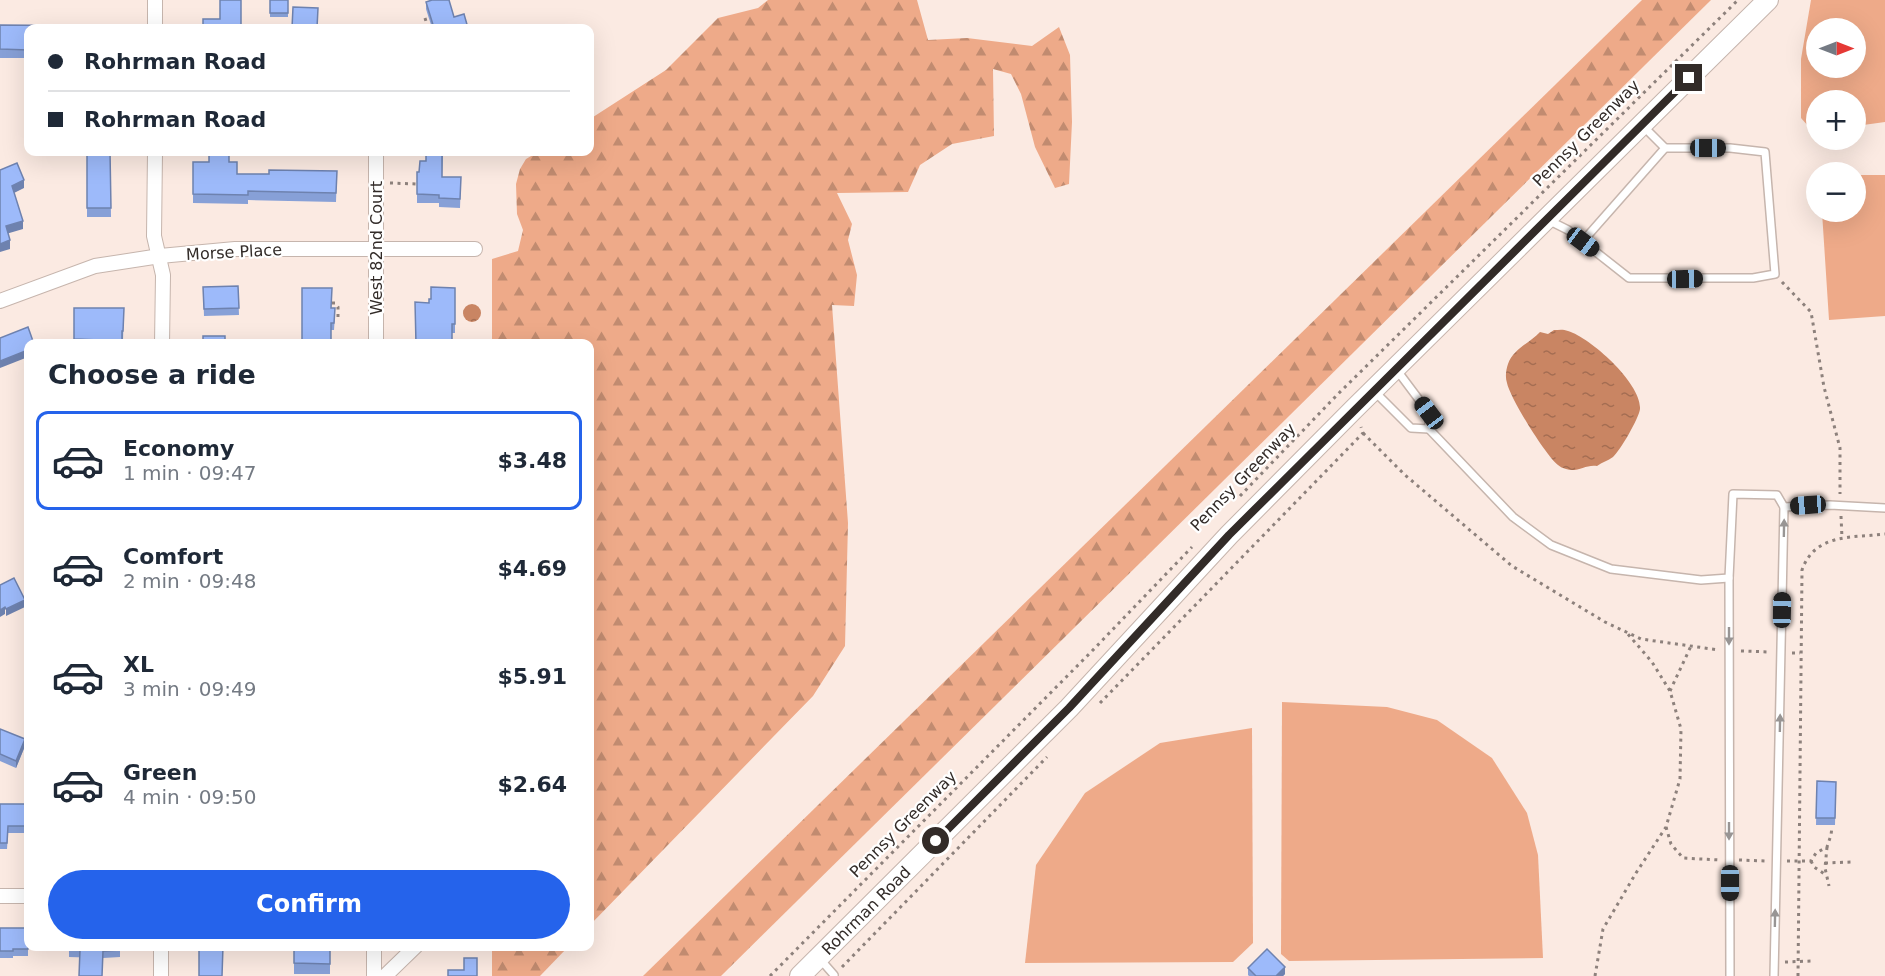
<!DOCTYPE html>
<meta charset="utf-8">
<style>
:root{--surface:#fff;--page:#f2f2f3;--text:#1f2937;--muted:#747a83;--line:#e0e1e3;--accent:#2563eb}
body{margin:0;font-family:"DejaVu Sans",sans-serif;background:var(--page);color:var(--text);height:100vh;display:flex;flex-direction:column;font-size:22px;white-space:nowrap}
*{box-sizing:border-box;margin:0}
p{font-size:20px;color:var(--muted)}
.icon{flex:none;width:33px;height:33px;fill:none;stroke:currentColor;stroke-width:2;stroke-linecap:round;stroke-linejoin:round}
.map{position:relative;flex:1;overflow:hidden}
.details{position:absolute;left:24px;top:339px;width:570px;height:612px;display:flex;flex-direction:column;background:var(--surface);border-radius:12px;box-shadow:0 6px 24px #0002}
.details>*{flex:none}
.top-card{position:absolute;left:24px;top:24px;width:570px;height:132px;border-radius:12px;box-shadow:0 6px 24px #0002;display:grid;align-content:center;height:132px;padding:0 24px;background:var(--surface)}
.needle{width:39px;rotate:90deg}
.tools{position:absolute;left:1806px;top:18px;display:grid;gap:12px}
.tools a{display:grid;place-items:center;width:60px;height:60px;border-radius:50%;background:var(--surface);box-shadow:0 6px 24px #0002;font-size:30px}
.end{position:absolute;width:27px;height:27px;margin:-14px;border:8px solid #322b28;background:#fff;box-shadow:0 0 0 3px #fff}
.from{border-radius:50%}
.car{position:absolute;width:18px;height:36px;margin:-18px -9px;border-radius:8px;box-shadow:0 0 4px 2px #0007;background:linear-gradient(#222 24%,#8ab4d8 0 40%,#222 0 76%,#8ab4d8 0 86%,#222 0)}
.top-card b{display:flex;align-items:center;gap:21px;height:57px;font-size:22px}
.top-card b+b{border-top:2px solid var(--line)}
.top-card i{width:15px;height:15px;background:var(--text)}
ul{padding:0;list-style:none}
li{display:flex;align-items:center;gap:18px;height:99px;margin:0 12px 9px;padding:0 12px;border:3px solid transparent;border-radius:12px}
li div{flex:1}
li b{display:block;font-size:22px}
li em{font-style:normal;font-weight:700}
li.on{border-color:var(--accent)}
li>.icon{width:54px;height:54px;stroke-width:1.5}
h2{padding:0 24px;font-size:27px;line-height:72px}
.primary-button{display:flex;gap:12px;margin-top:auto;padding:12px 24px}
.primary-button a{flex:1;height:69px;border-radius:36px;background:var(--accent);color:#fff;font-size:24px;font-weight:700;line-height:69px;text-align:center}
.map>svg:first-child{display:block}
.forest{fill:url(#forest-firs)}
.pitch{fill:#eeaa89;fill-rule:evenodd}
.water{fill:url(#water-ripples)}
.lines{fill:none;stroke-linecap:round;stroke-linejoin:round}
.lane-casing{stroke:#c6b5ad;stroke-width:10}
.street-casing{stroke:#c6b5ad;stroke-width:16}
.secondary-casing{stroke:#c6b5ad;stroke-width:22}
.path{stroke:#8d817c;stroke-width:3;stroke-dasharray:3 4.5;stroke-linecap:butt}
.lane{stroke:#fff;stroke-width:7}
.street{stroke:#fff;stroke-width:14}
.secondary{stroke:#fff;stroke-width:20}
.wall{fill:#87a0d7}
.shaded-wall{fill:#6e82af}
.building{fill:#9dbafa;stroke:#6e82af;stroke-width:1.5}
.oneway{fill:#989594}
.route{stroke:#322b28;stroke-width:8}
.labels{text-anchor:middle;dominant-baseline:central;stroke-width:4.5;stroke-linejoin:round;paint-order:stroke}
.street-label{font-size:16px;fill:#322b28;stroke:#fff}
</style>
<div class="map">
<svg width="1885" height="976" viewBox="0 0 1885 976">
<defs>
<pattern id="forest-firs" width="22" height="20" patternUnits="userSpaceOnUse" patternTransform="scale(1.5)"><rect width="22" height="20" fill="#eeaa89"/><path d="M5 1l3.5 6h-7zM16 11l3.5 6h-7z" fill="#c18b70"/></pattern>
<pattern id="water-ripples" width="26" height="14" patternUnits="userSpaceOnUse" patternTransform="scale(1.5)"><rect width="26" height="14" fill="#c98563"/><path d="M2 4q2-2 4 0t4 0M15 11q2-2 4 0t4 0" fill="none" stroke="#a46d52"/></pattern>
</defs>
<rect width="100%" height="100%" fill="#fbeae2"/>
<!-- forest -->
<g class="forest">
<polygon points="768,0 917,0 928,40 967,38 1032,46 1059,27 1070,55 1072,122 1069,184 1055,188 1035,147 1021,94 1011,74 993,69 994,136 952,144 920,165 908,192 837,193 852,224 848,240 857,275 854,306 832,305 848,523 845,646 813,696 590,925 590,344 492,343 492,259 518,251 523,230 517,214 516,184 520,169 526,159 538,152 590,152 590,119 666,70 718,18 758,8"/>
<polygon points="1642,0 1711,0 721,976 643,976"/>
<polygon points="492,947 492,946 568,947 540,976 492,976"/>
</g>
<!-- pitch -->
<g class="pitch">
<path d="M1811 0H1885V122L1856 126V100H1816V127H1809L1801 118V59ZM1816 28H1856V68H1816Z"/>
<polygon points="1856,175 1885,175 1885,316 1829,320 1822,212 1856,212"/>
<polygon points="1282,702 1387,707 1437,720 1492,758 1527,813 1538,855 1543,958 1289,961 1281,954"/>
<polygon points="1252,728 1253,943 1233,962 1025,963 1036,865 1085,793 1160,743"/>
</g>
<!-- water -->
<g class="water">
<circle cx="472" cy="313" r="9"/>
<path d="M1554 330C1559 330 1563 329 1568 331 1591 338 1642 384 1640 409 1639 418 1620 451 1613 457 1608 461 1602 462 1597 466 1586 464 1577 473 1566 469 1563 468 1560 467 1558 465 1546 456 1510 398 1507 383 1505 377 1506 370 1508 364 1513 349 1530 343 1540 332L1548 334Z"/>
</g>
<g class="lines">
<!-- lane casing -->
<g class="lane-casing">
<g id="lane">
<polyline points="1548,220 1568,230 1629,278 1753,278 1775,274 1765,152 1730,148 1665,148 1643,126"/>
<polyline points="1583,241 1665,148"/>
<polyline points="1396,369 1429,413 1429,429 1513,517 1551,545 1611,569 1701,580 1729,578"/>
<polyline points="1375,392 1411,428 1429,429"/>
<polyline points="1784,507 1830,505 1885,508"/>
<polyline points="820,959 834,975"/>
<polyline points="1730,976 1729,578 1733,494 1777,495 1784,507 1774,976"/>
</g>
</g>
<!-- street casing -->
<g class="street-casing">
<g id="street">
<polyline points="155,28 155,0"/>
<polyline points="155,152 154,236 163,275 162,344"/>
<polyline points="0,301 95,266 160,256 235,249 475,249"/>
<polyline points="376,344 376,152"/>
<polyline points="0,896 28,896"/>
<polyline points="161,946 161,976"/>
<polyline points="374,946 374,976"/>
<polyline points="385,976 416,946"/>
</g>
</g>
<!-- secondary casing -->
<g class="secondary-casing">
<g id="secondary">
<path id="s1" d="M800 976 1069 708 1229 535 1354 409 1768 0"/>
</g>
</g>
<!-- path -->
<g class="path">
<polyline points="425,18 428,28"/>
<polyline points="390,183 417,184"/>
<polyline points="1782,282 1811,312 1824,387 1840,448 1840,494"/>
<polyline points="332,303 335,303 338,307 338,321"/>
<polyline points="1363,433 1405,475 1512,566 1605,622 1641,639 1719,650"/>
<polyline points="1240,496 1338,394 1738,0"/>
<polyline points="1841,516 1842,538"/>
<polyline points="1741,651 1770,652"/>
<polyline points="1792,653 1800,653"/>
<polyline points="1670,691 1691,646"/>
<polyline points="1100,703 1363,433 1361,427"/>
<polyline points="1666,827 1671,844 1683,858 1720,860"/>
<polyline points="1827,847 1825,868 1829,886"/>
<polyline points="1739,860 1765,861"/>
<polyline points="1787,861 1811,861 1816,853 1827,847 1831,835 1832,827"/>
<polyline points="1811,861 1814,867 1826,875"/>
<polyline points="1825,863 1851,862"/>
<polyline points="1785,962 1811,961"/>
<polyline points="842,967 1047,757"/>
<polyline points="770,976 1092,651 1192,547"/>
<polyline points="1595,976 1603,929 1636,873 1666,827 1680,779 1681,729 1670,691 1652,662 1627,633"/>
<path d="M1798 976 1802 570C1815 533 1852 538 1885 534"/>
</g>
<!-- lane -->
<use href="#lane" class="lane"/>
<!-- street -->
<use href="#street" class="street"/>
<!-- secondary -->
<use href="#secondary" class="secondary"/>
</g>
<!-- wall -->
<g class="wall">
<rect x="270" y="0" width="18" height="17"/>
<polygon points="426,2 468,28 432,28 426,9"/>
<polygon points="0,25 28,28 28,58 0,58"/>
<polygon points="87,152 110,152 111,217 87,217"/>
<rect x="301" y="152" width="32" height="1"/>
<polygon points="426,152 448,152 448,156 443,156 442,177 461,177 460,208 439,207 439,203 417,203 417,172 419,172 426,161"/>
<polygon points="193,162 229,162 237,174 269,174 337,171 336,202 248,200 248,204 193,203"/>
<polygon points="238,286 239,315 204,316 203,287"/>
<polygon points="455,288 455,333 452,333 429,303 431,299"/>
<polygon points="74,308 124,308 123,340 122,340 122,344 74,344"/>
<polygon points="331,308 335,315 334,330 331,330 302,341"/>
<polygon points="0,729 25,746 16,768 0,761"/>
<polygon points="1817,781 1836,782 1835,825 1816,825"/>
<polygon points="0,804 26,804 25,833 8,833 7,849 0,849"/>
<polygon points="0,928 28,928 28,956 13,956 13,958 0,958"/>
<polygon points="69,946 120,946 120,957 103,958 69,957"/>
<rect x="294" y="946" width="36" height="28"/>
<polygon points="1248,968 1285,974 1283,976 1249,976 1248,975"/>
</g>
<!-- shaded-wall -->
<g class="shaded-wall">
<polygon points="24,180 24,188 12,194 12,186"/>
<polygon points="23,221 23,229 6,234 6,226"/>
<polygon points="10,240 10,249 0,252 0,244"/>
<polygon points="28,350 28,357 0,368 0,361"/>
<polygon points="25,600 25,607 6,616 6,609"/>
<polygon points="5,607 5,614 0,617 0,610"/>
<polygon points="25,739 25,746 16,768 16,761"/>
<polygon points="1285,967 1285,974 1283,976 1276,976"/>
</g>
<!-- building -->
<g class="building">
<polygon points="220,0 241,0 241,28 203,28 203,19 220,19"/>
<rect x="270" y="0" width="18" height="13"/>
<polygon points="432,0 449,0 454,17 464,14 468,28 434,28 426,2"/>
<polygon points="293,7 318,8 317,28 292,28"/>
<polygon points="0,25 115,26 115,28 28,28 28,50 0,49"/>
<polygon points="87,152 110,152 111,208 87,208"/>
<polygon points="209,152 229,152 229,162 237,162 237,174 269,174 269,170 337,171 336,193 248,191 248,195 193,194 193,162 209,162"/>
<polygon points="426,152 442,152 442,177 461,177 460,199 439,198 439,195 417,194 417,172 419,172 420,161 426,161"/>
<polygon points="17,163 24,180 12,186 23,221 6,226 10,240 0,244 0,170"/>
<polygon points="238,286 239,308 204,309 203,287"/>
<polygon points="431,287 455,288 455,324 452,324 452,344 416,344 415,302 429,303 429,299 431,299"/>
<polygon points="302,288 332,288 331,308 335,308 334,323 331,323 331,344 299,344 299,341 302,341"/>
<polygon points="74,308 124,308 123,331 122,331 122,344 99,344 99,340 74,339"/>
<polygon points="28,327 34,344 28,344 28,350 0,361 0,338"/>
<rect x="203" y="336" width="22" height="8"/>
<polygon points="14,578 25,600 6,609 5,607 0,610 0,585"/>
<polygon points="0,729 25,739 16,761 0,754"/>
<polygon points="1817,781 1836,782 1835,818 1816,818"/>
<polygon points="0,804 26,804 25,826 8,826 7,843 0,843"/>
<polygon points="0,928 28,928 28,949 13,949 13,951 0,951"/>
<polygon points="69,946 120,946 120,950 103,951 102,976 79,976 80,950 69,950"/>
<polygon points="199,946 223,946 222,976 199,976"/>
<polygon points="294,946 330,946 330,964 294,963"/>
<polygon points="1267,949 1285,967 1276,976 1256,976 1248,968"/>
<polygon points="464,958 477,958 477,976 448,976 448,970 464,970"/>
</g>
<!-- one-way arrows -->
<defs><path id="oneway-solid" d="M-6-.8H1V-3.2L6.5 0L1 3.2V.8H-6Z" transform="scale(1.5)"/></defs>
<g class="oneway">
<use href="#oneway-solid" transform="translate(1784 528) rotate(-89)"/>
<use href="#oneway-solid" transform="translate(1729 636) rotate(90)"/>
<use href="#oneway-solid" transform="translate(1780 723) rotate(-89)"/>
<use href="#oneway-solid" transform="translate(1729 831) rotate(90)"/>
<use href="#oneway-solid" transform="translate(1775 918) rotate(-89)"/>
</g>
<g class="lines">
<!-- route -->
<polyline class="route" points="936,841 1069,708 1229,535 1689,78"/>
</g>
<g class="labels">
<!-- street labels -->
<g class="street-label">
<text transform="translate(1586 133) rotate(-45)">Pennsy Greenway</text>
<text transform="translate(376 248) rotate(-90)">West 82nd Court</text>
<text transform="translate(234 252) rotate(-3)">Morse Place</text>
<text transform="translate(1243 477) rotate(-46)">Pennsy Greenway</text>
<text transform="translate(903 824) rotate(-45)">Pennsy Greenway</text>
<text stroke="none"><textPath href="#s1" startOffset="93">Rohrman Road</textPath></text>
</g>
</g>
</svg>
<div class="tools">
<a><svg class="needle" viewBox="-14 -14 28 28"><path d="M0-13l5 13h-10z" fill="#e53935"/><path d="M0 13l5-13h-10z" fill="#747a83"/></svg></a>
<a>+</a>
<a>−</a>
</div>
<i class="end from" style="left:936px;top:841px"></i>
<i class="end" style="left:1689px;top:78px"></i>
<i class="car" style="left:1708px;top:148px;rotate:90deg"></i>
<i class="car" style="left:1583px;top:242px;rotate:127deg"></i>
<i class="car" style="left:1685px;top:279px;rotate:89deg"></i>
<i class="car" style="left:1429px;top:413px;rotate:323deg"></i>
<i class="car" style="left:1808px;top:505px;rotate:266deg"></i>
<i class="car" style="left:1782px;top:610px;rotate:1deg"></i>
<i class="car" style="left:1730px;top:883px;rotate:180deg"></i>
<div class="top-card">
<b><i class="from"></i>Rohrman Road</b>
<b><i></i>Rohrman Road</b>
</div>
<section class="details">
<h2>Choose a ride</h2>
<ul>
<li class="on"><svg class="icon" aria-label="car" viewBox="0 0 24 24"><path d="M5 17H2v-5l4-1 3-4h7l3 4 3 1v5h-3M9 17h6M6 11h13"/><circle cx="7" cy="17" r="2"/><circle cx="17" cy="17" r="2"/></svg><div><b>Economy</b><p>1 min · 09:47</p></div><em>$3.48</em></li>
<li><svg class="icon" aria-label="car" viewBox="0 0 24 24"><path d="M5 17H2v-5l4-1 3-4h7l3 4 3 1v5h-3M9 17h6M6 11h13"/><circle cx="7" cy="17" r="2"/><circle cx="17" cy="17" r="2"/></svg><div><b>Comfort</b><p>2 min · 09:48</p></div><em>$4.69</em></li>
<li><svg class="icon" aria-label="car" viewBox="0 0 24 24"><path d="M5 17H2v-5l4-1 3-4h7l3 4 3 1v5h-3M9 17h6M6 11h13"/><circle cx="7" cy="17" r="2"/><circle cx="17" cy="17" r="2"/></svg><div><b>XL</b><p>3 min · 09:49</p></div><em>$5.91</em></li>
<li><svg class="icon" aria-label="car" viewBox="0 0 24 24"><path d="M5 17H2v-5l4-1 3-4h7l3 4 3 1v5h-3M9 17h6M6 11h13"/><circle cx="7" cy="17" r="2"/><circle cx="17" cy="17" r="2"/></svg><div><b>Green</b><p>4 min · 09:50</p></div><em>$2.64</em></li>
</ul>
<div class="primary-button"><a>Confirm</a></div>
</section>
</div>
